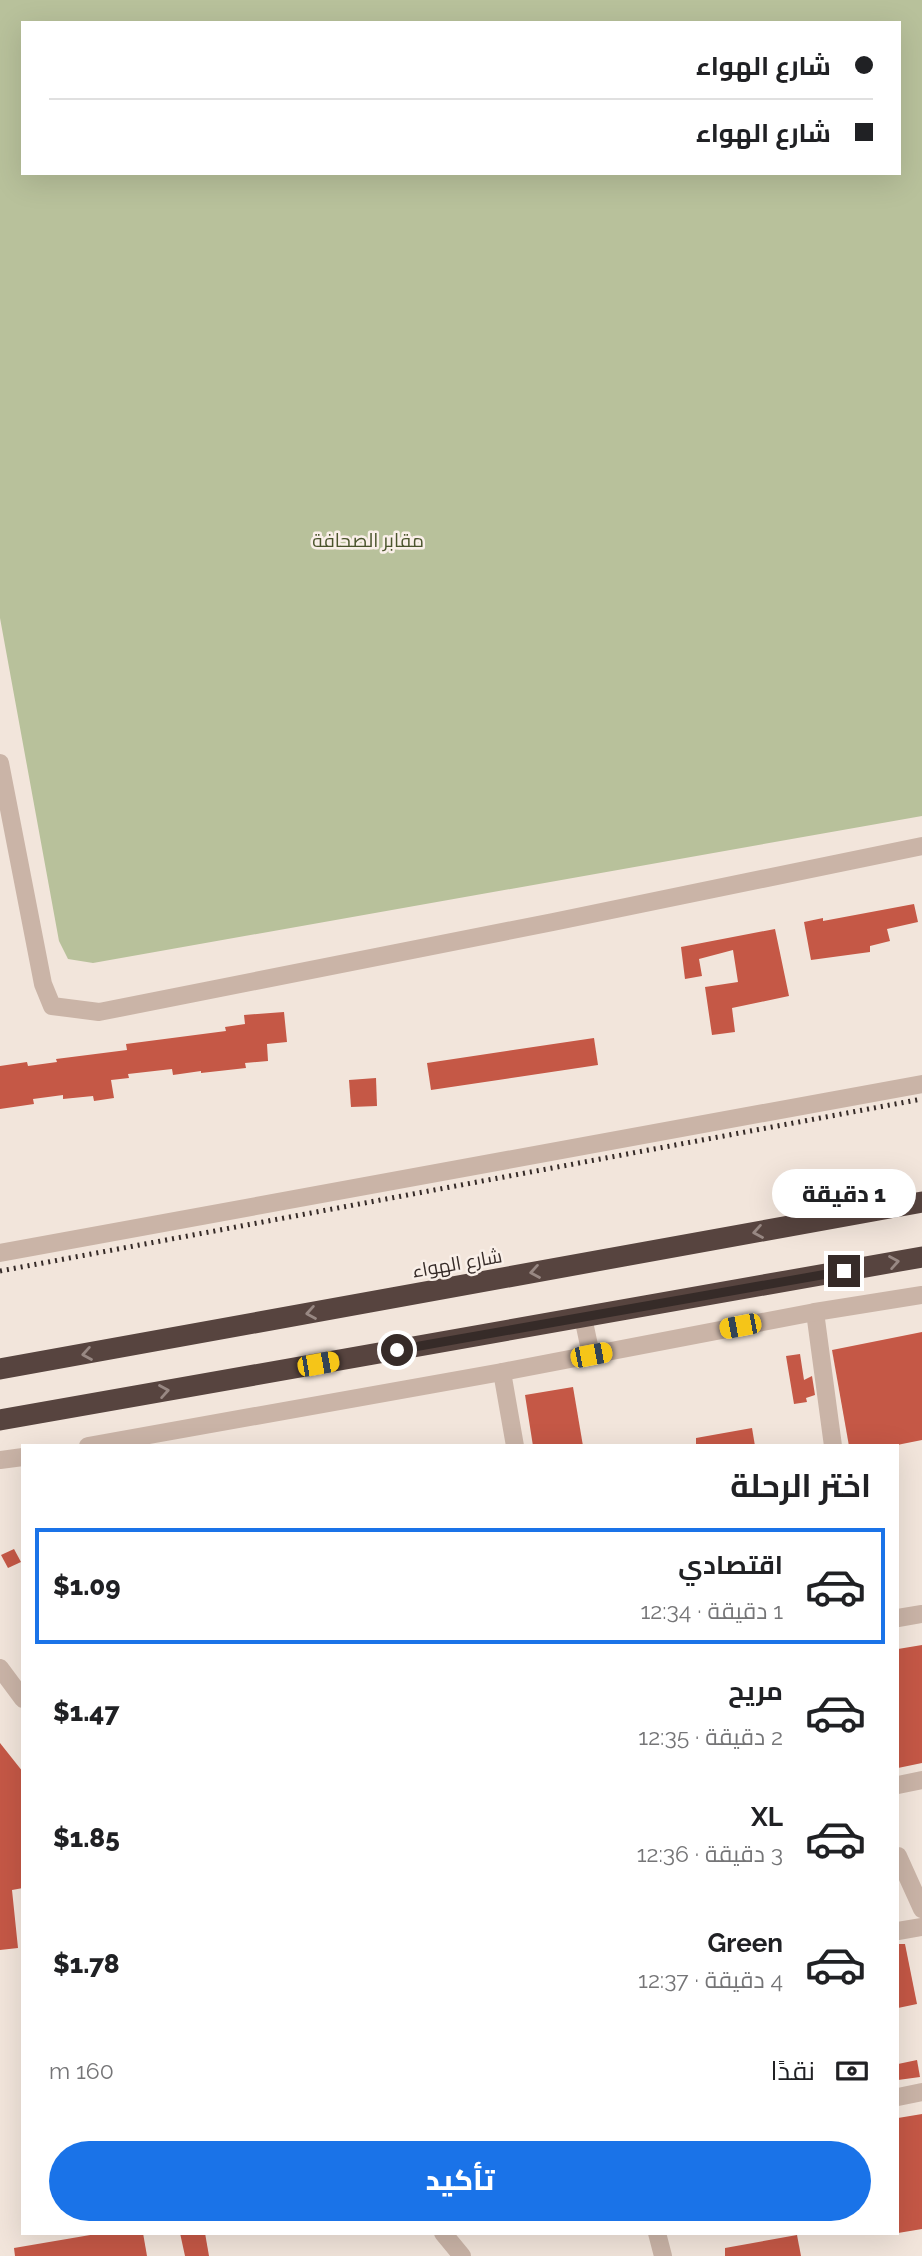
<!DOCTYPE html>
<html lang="ar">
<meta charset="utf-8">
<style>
:root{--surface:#fff;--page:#f6f6f6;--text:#202124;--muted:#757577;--line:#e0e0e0;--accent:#1a73e8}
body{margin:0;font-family:Raleway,Cairo,sans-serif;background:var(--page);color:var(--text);direction:rtl;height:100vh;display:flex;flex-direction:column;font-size:26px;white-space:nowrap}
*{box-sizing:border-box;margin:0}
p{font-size:23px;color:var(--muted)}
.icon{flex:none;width:38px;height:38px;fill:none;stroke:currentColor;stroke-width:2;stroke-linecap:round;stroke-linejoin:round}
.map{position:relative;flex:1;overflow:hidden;direction:ltr}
.panel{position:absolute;left:21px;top:1444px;width:878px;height:791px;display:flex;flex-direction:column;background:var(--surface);border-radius:0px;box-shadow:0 7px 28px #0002;direction:rtl}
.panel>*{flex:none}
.hud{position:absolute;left:21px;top:21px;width:880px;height:154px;border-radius:0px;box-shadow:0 7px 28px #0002;direction:rtl;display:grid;align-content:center;height:154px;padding:0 28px;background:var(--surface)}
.end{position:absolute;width:32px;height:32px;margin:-16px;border:9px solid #362b28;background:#fff;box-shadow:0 0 0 4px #fff}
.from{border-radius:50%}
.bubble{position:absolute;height:49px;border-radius:24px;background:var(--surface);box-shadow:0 7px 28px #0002;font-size:23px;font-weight:800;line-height:49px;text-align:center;direction:rtl}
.car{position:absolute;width:21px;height:42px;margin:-21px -10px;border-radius:9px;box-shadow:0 0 5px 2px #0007;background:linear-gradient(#f5c518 24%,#345 0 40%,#f5c518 0 76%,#345 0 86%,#f5c518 0)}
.hud b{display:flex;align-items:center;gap:24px;height:66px;font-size:26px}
.hud b+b{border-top:2px solid var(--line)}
.hud i{width:18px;height:18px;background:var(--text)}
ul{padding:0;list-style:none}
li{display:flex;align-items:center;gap:21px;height:116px;margin:0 14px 10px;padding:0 14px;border:4px solid transparent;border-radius:0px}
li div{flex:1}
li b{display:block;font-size:26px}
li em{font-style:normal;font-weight:800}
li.selected{border-color:var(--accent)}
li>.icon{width:63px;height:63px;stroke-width:1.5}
h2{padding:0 28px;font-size:32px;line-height:84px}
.pay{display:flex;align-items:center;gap:18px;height:77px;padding:0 28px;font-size:26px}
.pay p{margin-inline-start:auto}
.primary-button{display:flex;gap:14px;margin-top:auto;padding:14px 28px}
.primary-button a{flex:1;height:80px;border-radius:42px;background:var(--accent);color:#fff;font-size:28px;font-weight:800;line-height:80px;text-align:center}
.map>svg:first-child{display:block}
.green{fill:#b8c19b;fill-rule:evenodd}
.building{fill:#c55846}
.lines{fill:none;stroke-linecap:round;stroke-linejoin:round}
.minor{stroke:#cab4a7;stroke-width:18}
.highway{stroke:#57443f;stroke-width:21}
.rail{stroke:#362b28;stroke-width:5;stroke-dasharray:2 5;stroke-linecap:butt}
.oneway{stroke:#988883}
.route{stroke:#362b28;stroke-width:9}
.labels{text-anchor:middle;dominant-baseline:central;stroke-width:5;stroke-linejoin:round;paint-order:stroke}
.park-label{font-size:19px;fill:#4a542c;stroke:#f9efe8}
.street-label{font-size:19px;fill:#362b28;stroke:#f9efe8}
</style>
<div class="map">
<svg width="922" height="2256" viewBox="0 0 922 2256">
<rect width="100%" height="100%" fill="#f2e5db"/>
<!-- green -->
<path class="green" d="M0 0H922V816L93 963 68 959 59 941 0 618ZM23 23H900V173H23Z"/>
<!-- building -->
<g class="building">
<polygon points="914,904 918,922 887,929 890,941 870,946 870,952 811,960 804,922 823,918 823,921"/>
<polygon points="775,929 789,996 732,1008 735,1032 712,1035 705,987 738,982 733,950 699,959 702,976 685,979 681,947"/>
<polygon points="284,1012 287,1042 267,1044 268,1061 245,1063 246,1068 201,1073 201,1071 173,1075 172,1069 128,1074 129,1078 111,1080 114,1098 94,1101 93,1096 63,1099 63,1095 33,1099 34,1104 0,1109 0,1066 27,1062 28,1066 57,1062 56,1059 127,1050 126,1044 226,1031 225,1027 245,1024 244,1015"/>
<polygon points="594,1038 598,1065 431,1090 427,1063"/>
<polygon points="376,1078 377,1106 351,1107 349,1080"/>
<polygon points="922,1332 922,1440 892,1446 849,1446 832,1350"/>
<polygon points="800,1354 804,1380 812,1376 815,1395 806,1398 807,1402 794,1404 786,1356"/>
<polygon points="573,1387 583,1446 533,1446 525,1395"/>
<polygon points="752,1428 755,1446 696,1446 696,1438"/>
<polygon points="14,1549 21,1562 8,1568 1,1555"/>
<polygon points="922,1645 922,1763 898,1768 898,1649"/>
<polygon points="0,1743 23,1772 23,1888 12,1890 18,1948 0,1950"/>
<polygon points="898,1944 905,1944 917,2004 898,2008"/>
<polygon points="917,2060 920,2077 898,2080 898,2064"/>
<polygon points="922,2114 922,2229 898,2233 898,2118"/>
<polygon points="102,2233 143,2233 147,2256 15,2256 14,2248"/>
<polygon points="180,2233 205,2233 209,2256 185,2256"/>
<polygon points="797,2235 801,2256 725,2256 725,2248"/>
</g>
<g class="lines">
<!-- minor -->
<g class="minor">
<polyline points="0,763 43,984 52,1006 99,1012 553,922 922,846"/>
<polyline points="0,1253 922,1084"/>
<polyline points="815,1312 833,1446"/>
<polyline points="583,1317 591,1355"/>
<polyline points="502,1372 515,1446"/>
<polyline points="88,1446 502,1372 815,1312 922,1295"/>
<polyline points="0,1460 23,1457"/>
<polyline points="898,1618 922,1614"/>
<polyline points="0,1668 23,1699"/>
<polyline points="898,1785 922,1780"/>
<polyline points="898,1856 922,1909"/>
<polyline points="898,1931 922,1927"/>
<polyline points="898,2097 922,2092"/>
<polyline points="443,2233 462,2256"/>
<polyline points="657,2233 663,2256"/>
</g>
<!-- highway -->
<g class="highway">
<polyline points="0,1369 922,1202"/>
<polyline points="0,1420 922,1257"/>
</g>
<!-- rail -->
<polyline class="rail" points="0,1271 922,1099"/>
</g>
<!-- one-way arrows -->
<defs><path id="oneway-chevron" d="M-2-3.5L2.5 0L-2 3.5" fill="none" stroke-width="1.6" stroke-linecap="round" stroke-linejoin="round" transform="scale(1.75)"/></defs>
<g class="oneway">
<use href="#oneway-chevron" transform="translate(758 1232) rotate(170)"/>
<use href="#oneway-chevron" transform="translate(894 1262) rotate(-10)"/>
<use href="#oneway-chevron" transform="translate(535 1272) rotate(170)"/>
<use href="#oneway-chevron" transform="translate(311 1313) rotate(170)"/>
<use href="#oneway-chevron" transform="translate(87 1354) rotate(170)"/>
<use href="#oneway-chevron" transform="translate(164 1391) rotate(-10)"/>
</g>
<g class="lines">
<!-- route -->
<polyline class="route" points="397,1350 844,1271"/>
</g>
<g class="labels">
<!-- park labels -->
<g class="park-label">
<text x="368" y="540">مقابر الصحافة</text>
</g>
<!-- street labels -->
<g class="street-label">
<text transform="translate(457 1263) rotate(-10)">شارع الهواء</text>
</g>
</g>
</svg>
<i class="end from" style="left:397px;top:1350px"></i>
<i class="end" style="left:844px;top:1271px"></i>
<div class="bubble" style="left:772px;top:1169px;width:144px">1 دقيقة</div>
<i class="car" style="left:740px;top:1326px;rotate:259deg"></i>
<i class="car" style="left:591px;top:1355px;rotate:79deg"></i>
<i class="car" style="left:318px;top:1364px;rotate:80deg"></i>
<div class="hud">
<b><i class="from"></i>شارع الهواء</b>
<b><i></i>شارع الهواء</b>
</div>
<section class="panel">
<h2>اختر الرحلة</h2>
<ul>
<li class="selected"><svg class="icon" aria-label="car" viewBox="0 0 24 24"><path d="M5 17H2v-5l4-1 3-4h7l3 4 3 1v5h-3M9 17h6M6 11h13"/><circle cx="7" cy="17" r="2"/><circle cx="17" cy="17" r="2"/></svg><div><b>اقتصادي</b><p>1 دقيقة · 12:34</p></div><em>$1.09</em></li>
<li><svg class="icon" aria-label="car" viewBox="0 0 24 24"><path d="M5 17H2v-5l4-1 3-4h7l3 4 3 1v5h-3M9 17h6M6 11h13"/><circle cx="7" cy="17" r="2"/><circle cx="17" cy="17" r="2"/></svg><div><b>مريح</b><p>2 دقيقة · 12:35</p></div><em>$1.47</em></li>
<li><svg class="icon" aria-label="car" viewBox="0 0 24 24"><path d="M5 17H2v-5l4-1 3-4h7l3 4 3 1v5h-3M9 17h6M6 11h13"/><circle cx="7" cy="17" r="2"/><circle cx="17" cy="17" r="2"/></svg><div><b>XL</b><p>3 دقيقة · 12:36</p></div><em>$1.85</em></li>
<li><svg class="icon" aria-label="car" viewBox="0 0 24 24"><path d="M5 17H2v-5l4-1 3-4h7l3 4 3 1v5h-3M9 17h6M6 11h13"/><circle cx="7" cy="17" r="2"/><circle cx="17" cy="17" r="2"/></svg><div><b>Green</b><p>4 دقيقة · 12:37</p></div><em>$1.78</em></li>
</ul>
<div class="pay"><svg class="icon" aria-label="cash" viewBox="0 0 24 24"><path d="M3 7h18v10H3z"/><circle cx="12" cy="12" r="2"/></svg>نقدًا<p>160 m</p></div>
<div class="primary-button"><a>تأكيد</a></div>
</section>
</div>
